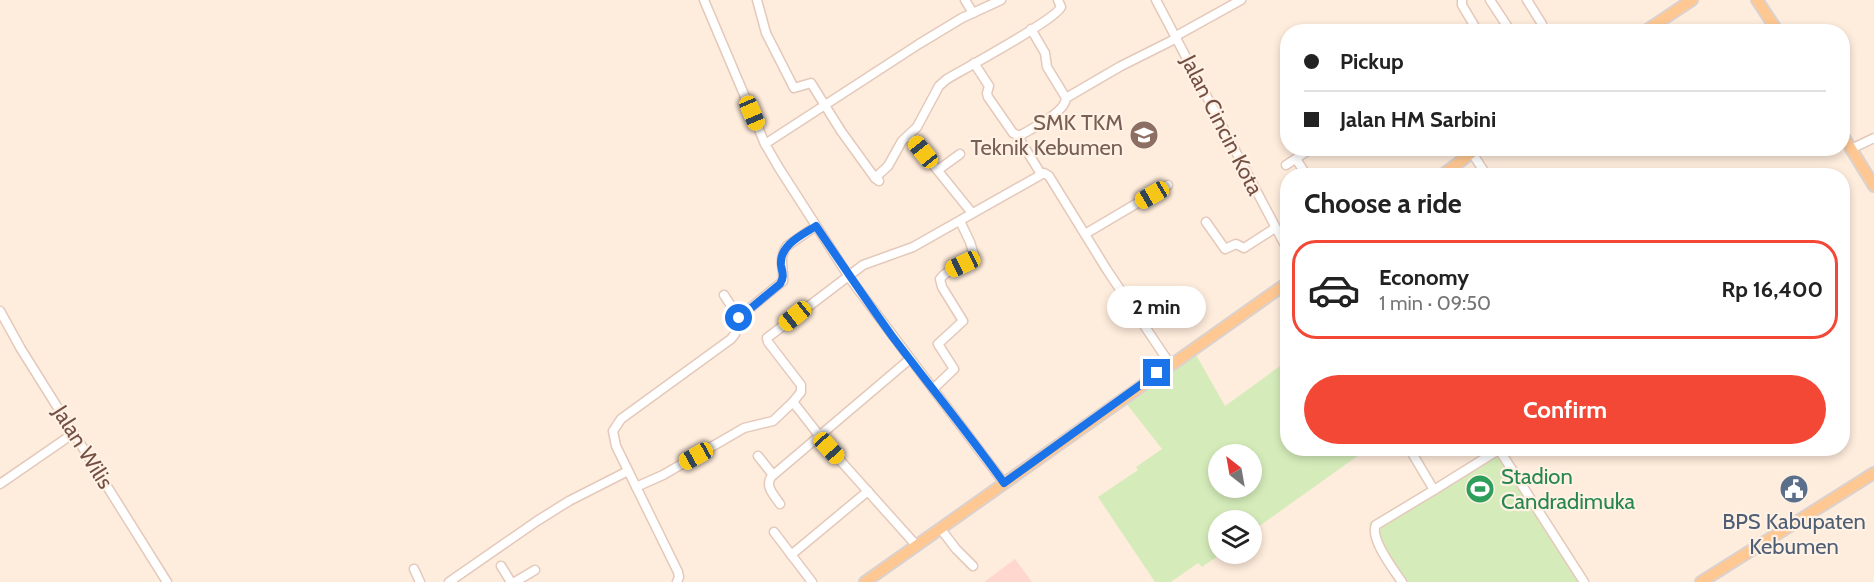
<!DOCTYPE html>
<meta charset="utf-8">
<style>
:root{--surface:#fff;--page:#f2f2f2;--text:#222;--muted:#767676;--line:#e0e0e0;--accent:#f34836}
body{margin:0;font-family:Cabin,sans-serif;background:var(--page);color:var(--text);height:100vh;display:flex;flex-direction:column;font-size:22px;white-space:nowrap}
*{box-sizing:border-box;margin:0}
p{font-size:20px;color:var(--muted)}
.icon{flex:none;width:33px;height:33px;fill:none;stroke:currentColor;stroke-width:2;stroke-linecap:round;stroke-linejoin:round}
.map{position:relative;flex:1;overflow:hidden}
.side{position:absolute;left:1280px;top:168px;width:570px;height:288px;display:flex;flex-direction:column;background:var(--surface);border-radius:24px;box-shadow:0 3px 9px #0003}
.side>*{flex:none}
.banner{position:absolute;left:1280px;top:24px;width:570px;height:132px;border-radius:24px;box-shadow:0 3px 9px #0003;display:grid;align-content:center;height:132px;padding:0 24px;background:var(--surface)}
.needle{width:39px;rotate:329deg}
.tools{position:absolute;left:1208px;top:444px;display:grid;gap:12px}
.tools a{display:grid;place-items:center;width:54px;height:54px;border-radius:50%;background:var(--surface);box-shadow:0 3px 9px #0003;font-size:30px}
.end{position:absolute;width:27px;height:27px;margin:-14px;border:8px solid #1a73e8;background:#fff;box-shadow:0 0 0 3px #fff}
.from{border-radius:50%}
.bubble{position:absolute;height:42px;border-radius:21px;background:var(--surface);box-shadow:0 3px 9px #0003;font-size:20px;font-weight:700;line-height:42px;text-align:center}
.car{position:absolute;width:18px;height:36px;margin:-18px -9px;border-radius:8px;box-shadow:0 0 4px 2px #0007;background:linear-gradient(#f5c518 24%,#345 0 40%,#f5c518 0 76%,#345 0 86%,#f5c518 0)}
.banner b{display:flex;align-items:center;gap:21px;height:57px;font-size:22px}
.banner b+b{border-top:2px solid var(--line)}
.banner i{width:15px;height:15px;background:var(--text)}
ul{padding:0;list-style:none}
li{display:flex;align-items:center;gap:18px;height:99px;margin:0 12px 9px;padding:0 12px;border:3px solid transparent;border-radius:24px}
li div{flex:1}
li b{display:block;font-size:22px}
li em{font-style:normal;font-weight:700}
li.active{border-color:var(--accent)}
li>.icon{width:54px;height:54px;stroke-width:1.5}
h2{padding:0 24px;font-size:27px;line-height:72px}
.primary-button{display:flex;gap:12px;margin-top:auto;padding:12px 24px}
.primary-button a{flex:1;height:69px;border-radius:36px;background:var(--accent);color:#fff;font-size:24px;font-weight:700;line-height:69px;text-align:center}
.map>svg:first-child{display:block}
.commercial{fill:#ffd7cf}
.green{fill:#d5ecba;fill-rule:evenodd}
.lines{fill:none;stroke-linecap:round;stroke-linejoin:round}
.minor-casing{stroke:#e4c9bb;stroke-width:11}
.major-casing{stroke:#dbd1ce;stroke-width:14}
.minor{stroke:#fff;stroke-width:8}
.major{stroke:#ffc892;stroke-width:10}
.route{stroke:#1a73e8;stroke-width:8}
.labels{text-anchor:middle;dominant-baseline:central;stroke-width:4.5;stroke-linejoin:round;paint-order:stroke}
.education-label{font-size:22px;fill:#785e54;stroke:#fff1e4;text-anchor:end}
.street-label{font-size:22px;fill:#744f44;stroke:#fff1e4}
.leisure-label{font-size:22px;fill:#27864d;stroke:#fff1e4;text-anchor:start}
.service-label{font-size:22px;fill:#4e5e75;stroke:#fff1e4}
</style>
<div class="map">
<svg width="1874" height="582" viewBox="0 0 1874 582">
<rect width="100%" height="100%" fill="#feecdc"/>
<!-- commercial -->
<polygon class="commercial" points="1015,559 1032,582 984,582"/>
<!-- green -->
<g class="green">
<path d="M1195 353 1225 406 1287 361V448L1354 449 1359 455 1251 532V520H1218V554H1221L1202 567 1198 563 1171 582H1155L1098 497 1138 470 1136 467 1162 449 1122 398ZM1218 454H1251V488H1218Z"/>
<polygon points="1492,449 1505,449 1590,582 1404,582 1369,523"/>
</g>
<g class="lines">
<!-- minor casing -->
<g class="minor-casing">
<g id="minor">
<polyline points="704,0 765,144 779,168 851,280 1004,483"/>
<polyline points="757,0 766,33 794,88 811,83 841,131 875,178"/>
<polyline points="965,0 973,13"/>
<polyline points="1156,0 1287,249"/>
<polyline points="1462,0 1462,5 1478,32"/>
<polyline points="1490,0 1511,32"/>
<polyline points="1527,0 1542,24 1542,28 1539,32"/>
<polyline points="1031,29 1045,53 1047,67 1066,98"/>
<polyline points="1176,36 1241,0"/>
<polyline points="974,63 989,86 987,93 988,97 1013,133 1020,136"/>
<polyline points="909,135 972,213"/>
<polyline points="765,144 919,44 962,18 1001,0"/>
<polyline points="1851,149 1874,138"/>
<polyline points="1472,153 1487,176"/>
<polyline points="1296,159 1307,176"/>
<polyline points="1286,165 1312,148"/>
<polyline points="938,170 960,154"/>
<path d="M1041 174 1020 140 1021 135C1034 127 1065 113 1066 98L1121 66 1177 38"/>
<path d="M879 181 875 178 888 166 902 141 917 127 939 86 947 79C966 68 1055 20 1061 7L1058 0"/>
<polyline points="1206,222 1225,249 1236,244 1244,248 1275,228"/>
<polyline points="1085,234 1168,185"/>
<polyline points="724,295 739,318"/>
<polyline points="0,311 21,349 167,582"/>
<path d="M933 389 954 369 938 344 963 321 942 287 940 279C948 267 966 267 974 255L970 242 960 221"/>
<polyline points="793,402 801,392 801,385 768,342 767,338 863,265 913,247 1044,173 1049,176 1107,270 1170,364"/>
<polyline points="758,456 773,475"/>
<polyline points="0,484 74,433"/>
<polyline points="636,487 663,475 744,428 773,421 793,402 829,448 916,545"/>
<polyline points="1434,490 1495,452 1500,451 1584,582"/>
<path d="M780 504C774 495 765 487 771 477L910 359"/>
<polyline points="940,528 956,549 973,566"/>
<polyline points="774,532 812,582"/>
<polyline points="791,555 868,491"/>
<polyline points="501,566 511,582"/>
<polyline points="414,569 420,582"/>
<polyline points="449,582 537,521 569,501 628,471"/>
<polyline points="515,582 535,570"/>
<path d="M677 582 679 577 678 572 616 446 613 431 621 419 731 339 735 334 737 319 783 281C784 268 778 258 787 246L816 226"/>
<path d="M1402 582C1394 570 1369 538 1376 525L1434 490 1409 448"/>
</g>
</g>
<!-- major casing -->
<g class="major-casing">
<g id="major">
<polyline points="1757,0 1778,32"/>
<polyline points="1644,32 1692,0"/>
<polyline points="1842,134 1874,186"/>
<polyline points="1441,176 1478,148"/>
<polyline points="865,582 1287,283"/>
<polyline points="1701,582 1874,473"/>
</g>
</g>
<!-- minor -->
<use href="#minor" class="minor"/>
<!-- major -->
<use href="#major" class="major"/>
</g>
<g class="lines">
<!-- route -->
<path class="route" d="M739 318 780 284C785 276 782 272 781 265 779 245 802 235 816 226 841 263 866 300 892 336 929 385 968 433 1004 483L1157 373"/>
</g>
<!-- icons -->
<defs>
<g id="school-disc" transform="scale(1.5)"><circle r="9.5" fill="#8d6e63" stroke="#fff1e4"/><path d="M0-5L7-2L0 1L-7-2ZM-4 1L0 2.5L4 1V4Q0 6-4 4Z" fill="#fff"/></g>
<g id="stadium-disc" transform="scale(1.5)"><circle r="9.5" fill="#2e9e5b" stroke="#fff1e4"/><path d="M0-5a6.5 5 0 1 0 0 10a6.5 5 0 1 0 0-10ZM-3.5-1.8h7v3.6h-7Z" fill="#fff"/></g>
<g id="civic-disc" transform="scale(1.5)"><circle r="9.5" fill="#5c6f8a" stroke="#fff1e4"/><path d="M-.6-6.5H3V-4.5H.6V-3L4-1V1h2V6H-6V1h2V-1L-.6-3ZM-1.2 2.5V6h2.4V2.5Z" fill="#fff"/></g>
</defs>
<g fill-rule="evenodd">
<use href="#school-disc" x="1144" y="135"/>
<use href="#stadium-disc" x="1480" y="489"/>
<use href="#civic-disc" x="1794" y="489"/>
</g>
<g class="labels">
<!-- education labels -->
<g class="education-label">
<text x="1123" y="122">SMK TKM<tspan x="1123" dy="25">Teknik Kebumen</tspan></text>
</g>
<!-- street labels -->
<g class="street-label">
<text transform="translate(1222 125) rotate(63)">Jalan Cincin Kota</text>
<text transform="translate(83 447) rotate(58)">Jalan Wilis</text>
</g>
<!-- leisure labels -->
<g class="leisure-label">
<text x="1501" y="476">Stadion<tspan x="1501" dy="25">Candradimuka</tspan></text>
</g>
<!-- service labels -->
<g class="service-label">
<text x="1794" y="521">BPS Kabupaten<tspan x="1794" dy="25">Kebumen</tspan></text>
</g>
</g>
</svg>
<div class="tools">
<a><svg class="needle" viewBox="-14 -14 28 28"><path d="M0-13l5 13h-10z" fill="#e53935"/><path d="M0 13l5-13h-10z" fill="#767676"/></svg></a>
<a><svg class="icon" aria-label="layers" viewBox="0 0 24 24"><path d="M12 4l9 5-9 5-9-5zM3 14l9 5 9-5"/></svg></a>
</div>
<i class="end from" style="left:739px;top:318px"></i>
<i class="end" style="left:1157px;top:373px"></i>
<div class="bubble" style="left:1107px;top:286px;width:99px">2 min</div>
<i class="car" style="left:752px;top:113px;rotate:157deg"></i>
<i class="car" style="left:923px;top:152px;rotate:321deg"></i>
<i class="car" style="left:1152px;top:195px;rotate:240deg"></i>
<i class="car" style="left:963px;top:264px;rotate:245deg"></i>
<i class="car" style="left:795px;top:316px;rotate:231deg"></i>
<i class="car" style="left:829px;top:448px;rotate:138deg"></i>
<i class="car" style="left:696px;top:456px;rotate:241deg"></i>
<div class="banner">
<b><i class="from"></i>Pickup</b>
<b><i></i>Jalan HM Sarbini</b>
</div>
<section class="side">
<h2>Choose a ride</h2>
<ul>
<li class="active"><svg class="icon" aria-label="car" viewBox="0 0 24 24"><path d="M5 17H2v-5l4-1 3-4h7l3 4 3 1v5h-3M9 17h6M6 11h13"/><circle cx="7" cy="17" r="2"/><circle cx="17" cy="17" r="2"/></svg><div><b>Economy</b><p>1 min · 09:50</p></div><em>Rp 16,400</em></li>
</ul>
<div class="primary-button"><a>Confirm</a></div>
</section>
</div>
